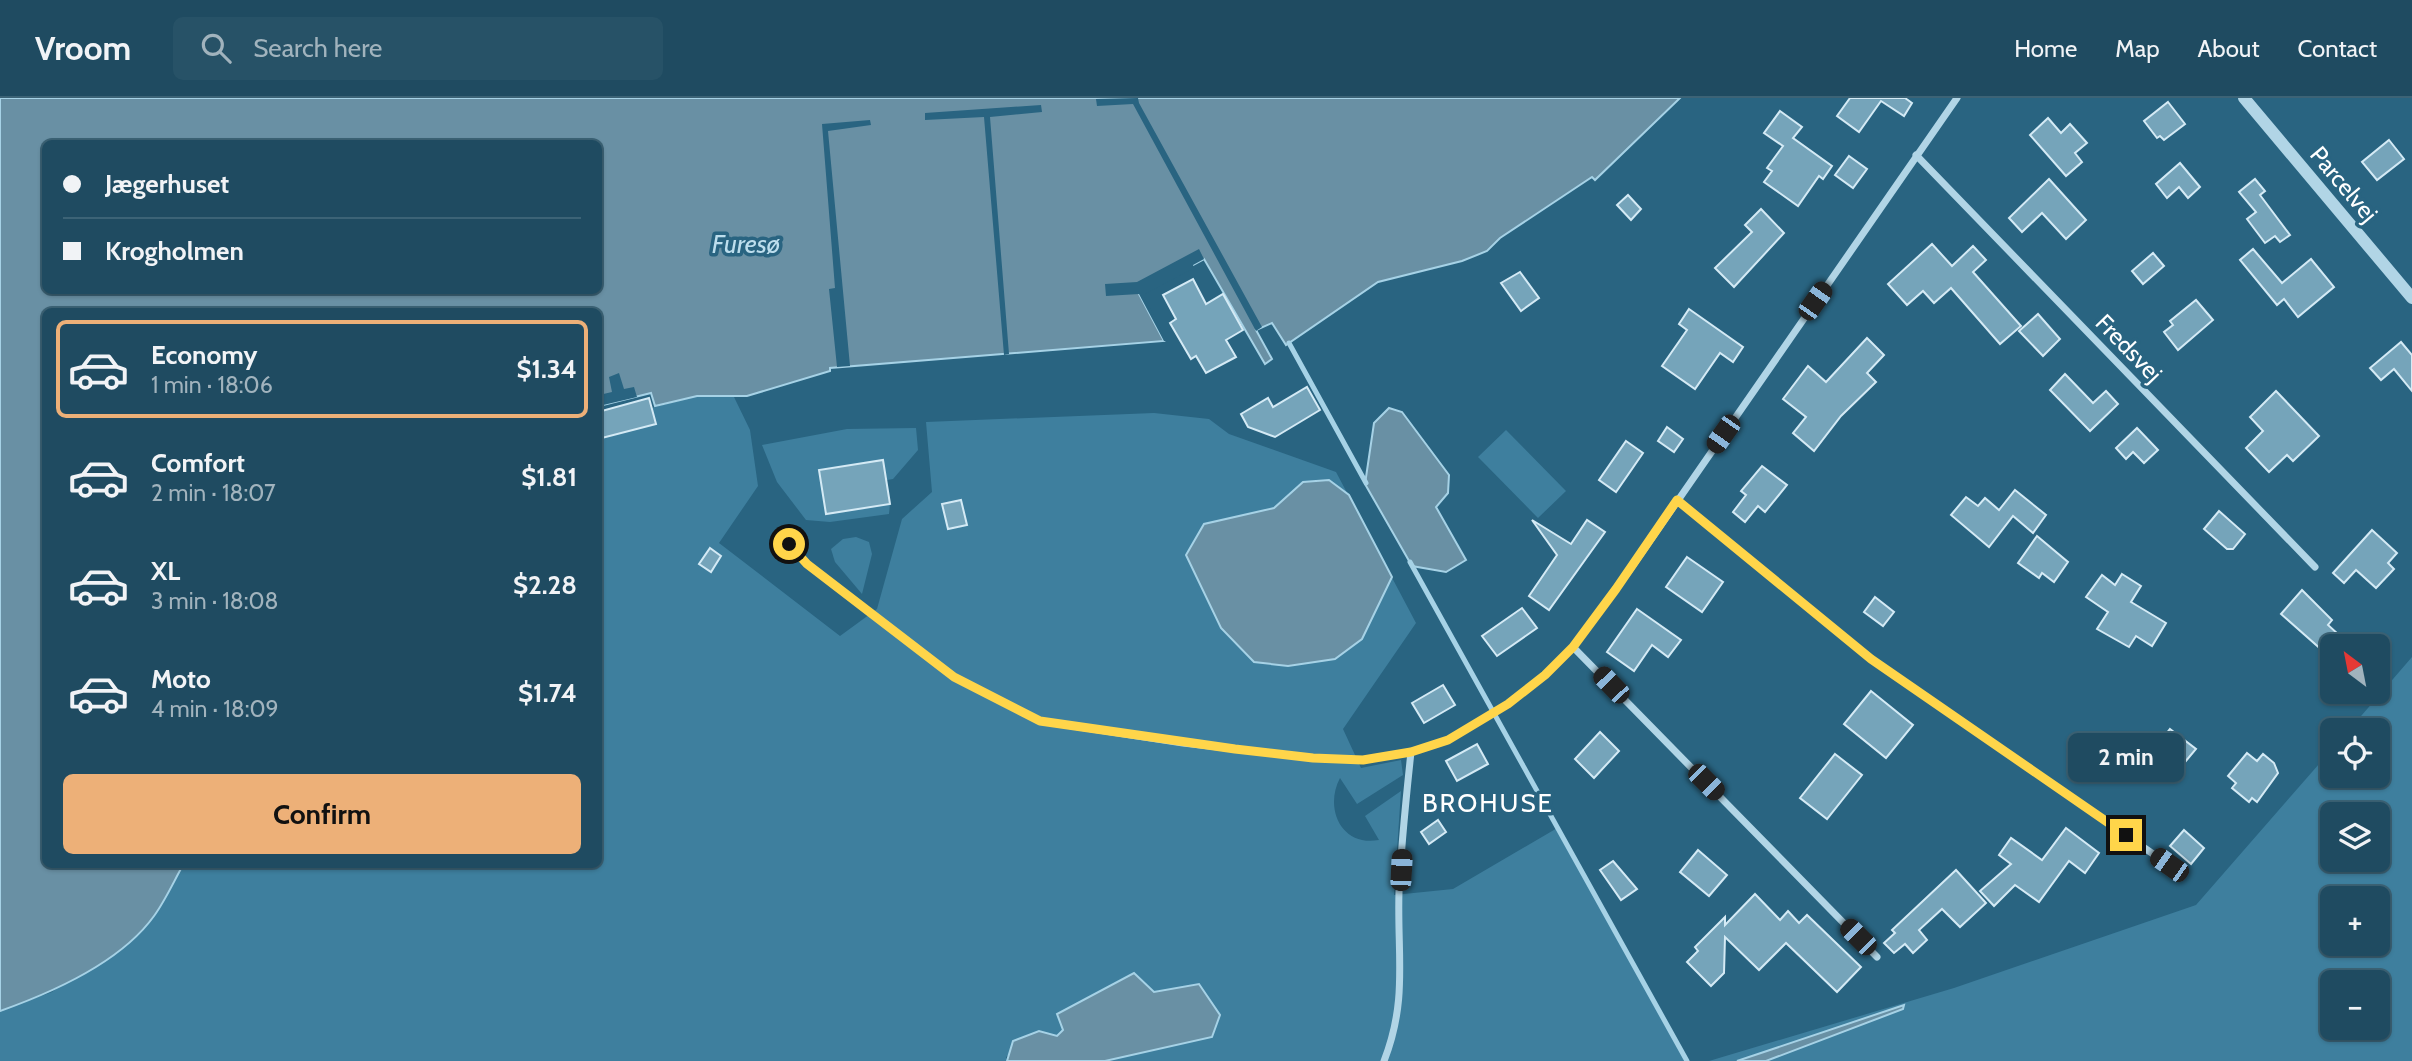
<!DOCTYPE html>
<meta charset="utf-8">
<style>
:root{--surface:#1f4b61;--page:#275267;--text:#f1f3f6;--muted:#a1b3bd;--line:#3c6376;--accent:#edb078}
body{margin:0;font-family:Cabin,sans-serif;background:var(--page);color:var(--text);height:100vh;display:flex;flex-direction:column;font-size:26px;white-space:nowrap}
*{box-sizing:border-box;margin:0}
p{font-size:23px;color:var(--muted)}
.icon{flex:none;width:38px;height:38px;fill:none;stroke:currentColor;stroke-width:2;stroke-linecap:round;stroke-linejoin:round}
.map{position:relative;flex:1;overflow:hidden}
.side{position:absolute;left:42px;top:210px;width:560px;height:560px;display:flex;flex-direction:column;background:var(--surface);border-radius:10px;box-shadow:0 2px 5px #0004,0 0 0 2px var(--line)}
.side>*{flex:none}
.hud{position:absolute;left:42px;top:42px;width:560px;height:154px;border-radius:10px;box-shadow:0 2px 5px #0004,0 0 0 2px var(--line);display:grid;align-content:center;height:154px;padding:0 21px;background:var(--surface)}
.needle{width:46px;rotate:328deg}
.controls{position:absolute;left:2320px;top:536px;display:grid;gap:14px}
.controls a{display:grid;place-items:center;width:70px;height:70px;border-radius:10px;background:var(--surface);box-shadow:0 2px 5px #0004,0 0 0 2px var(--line);font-size:35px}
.end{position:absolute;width:32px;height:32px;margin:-16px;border:9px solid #ffd54a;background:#111;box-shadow:0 0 0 4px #111}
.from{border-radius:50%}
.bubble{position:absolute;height:49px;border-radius:10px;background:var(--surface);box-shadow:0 2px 5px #0004,0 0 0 2px var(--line);font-size:23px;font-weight:700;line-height:49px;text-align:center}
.car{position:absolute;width:21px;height:42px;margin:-21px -10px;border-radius:9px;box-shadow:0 0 5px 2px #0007;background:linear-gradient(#222 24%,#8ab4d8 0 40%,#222 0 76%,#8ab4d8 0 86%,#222 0)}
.hud b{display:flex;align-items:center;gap:24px;height:66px;font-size:26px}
.hud b+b{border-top:2px solid var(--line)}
.hud i{width:18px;height:18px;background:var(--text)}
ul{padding:12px 0 0;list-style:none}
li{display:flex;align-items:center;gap:21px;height:98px;margin:0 14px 10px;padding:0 7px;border:4px solid transparent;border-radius:10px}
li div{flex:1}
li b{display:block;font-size:26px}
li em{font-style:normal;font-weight:700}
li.on{border-color:var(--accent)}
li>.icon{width:63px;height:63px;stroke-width:1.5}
.button{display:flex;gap:14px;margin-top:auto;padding:14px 21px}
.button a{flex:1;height:80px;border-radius:10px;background:var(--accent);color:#111;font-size:28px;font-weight:700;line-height:80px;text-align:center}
header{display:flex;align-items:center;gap:42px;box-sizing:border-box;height:98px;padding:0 35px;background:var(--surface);border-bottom:2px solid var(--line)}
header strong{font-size:33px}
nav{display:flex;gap:38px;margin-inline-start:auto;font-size:24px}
.search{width:490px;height:63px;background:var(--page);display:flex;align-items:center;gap:18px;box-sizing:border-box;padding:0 24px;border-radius:10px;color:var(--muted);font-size:26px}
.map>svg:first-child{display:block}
.green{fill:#3e7f9e;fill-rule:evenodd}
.water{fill:#6990a4;stroke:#a6d2e6;stroke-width:2;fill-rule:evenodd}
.pier{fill:#296481}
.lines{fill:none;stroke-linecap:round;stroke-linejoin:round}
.stream{stroke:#a6d2e6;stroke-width:5}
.building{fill:#75a4ba;stroke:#d4eaf5;stroke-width:2}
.minor{stroke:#b1d5e6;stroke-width:7}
.tertiary{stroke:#b1d5e6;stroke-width:12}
.route{stroke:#ffd54a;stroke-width:9}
.labels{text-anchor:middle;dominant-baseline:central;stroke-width:7;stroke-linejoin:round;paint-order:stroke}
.street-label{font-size:24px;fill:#fff;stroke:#296481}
.water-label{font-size:26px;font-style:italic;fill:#bddeed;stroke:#296481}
.neighbourhood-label{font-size:26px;letter-spacing:2px;fill:#fff;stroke:#296481}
</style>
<header>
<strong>Vroom</strong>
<div class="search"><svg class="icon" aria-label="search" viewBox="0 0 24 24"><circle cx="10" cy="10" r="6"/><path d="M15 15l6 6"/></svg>Search here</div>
<nav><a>Home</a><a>Map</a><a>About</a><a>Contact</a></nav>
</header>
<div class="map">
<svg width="2412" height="963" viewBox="0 0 2412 963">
<rect width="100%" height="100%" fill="#296481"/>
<!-- green -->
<g class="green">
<path d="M697 298 734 299 750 332 758 388 719 445 840 538 877 511 902 421 932 394 926 324 1154 315 1209 321 1229 336 1336 374 1416 525 1343 631 1361 670 1401 662 1403 677 1357 706 1340 680C1324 710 1341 749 1379 742L1365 718 1401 693 1394 797 1453 791 1559 729 1689 963H1105L1212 939 1199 886 1154 894 1133 875 1057 916 1063 932 1057 938 1039 933 1006 959 1007 963H0V913L52 894 153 820 183 767 598 766 599 324Z"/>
<polygon points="916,330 918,352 893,381 887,382 883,362 820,372 826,415 890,406 889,416 830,424 806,422 777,384 762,347 847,331"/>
<polygon points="1506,332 1566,393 1538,420 1478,359"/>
<polygon points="856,439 869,444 872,456 862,496 835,464 831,451 843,441"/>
<path d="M2412 559V963H1709L1954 890 2196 807 2333 650V677H2378V632H2349ZM2333 716H2378V761H2333ZM2333 800H2378V845H2333ZM2333 884H2378V929H2333Z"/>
</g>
<!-- water -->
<g class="water">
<path d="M0 0H1680L1595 82 1592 79 1500 140 1487 153 1462 163 1378 184 1286 247 1272 225 1256 232 1272 261 1265 266 1204 161 1139 196 1164 243 830 270V273L747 298H697L655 308 651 295 599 308 598 214H46V766L183 767C174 783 165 803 154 818 121 864 51 895 0 913ZM46 46H598V192H46Z"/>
<polygon points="1389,310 1402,314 1449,377 1448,395 1436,409 1466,462 1446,474 1412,468 1365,386 1374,325"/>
<polygon points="1329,382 1349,397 1392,479 1362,541 1335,561 1288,568 1254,564 1221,530 1186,457 1204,426 1274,410 1303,384"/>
<polygon points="1134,875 1154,894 1199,886 1220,917 1212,939 1105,963 1007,963 1013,943 1039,933 1057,938 1063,932 1057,916"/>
<polygon points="1904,907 1903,911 1766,963 1737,963"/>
</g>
<!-- pier -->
<g class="pier">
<polygon points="1138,0 1139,5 1262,229 1256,233 1133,6 1097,8 1096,1"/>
<polygon points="1041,7 1042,14 990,19 1009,256 1004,257 984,19 925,22 925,15"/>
<polygon points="870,22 871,27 828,33 850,268 837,269 829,191 835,190 822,26"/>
<polygon points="1199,151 1204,161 1193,167 1194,170 1143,197 1168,243 1164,243 1139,196 1106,198 1105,186 1137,184"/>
<polygon points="619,275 624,291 634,289 637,299 599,308 599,297 612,294 609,279"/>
</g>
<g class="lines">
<!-- stream -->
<g class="stream">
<polyline points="1289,245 1366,385"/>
<polyline points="1410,464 1687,963"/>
</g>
</g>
<!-- building -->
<g class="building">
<polygon points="1850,0 1905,0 1912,5 1904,18 1881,3 1859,34 1837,18"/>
<polygon points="2168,4 2185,26 2164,42 2160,38 2157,40 2144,23"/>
<polygon points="1780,13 1802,29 1793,40 1832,68 1823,81 1819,78 1798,108 1764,84 1772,73 1767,70 1783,48 1764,35"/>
<polygon points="2048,20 2061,35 2070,26 2087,45 2075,55 2082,64 2066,78 2030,37"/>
<polygon points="2389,42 2404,61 2377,82 2362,64"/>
<polygon points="1849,58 1867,71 1853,90 1835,77"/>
<polygon points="2180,65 2200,89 2188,100 2179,89 2167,100 2156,86"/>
<polygon points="2049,81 2086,122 2066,141 2042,115 2022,134 2009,120"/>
<polygon points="2255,81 2265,93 2260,97 2290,137 2280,144 2275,138 2265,145 2247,121 2256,114 2239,94"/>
<polygon points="1628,97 1641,111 1631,122 1617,107"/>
<polygon points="1761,111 1784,135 1734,189 1715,170 1752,134 1745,127"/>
<polygon points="1932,146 1952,168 1973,148 1986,162 1973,174 2021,228 2000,246 1951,190 1934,205 1923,193 1907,207 1888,186"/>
<polygon points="2253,151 2282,185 2311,161 2334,189 2298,219 2284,201 2277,207 2240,162"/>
<polygon points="2153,155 2164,168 2143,186 2132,173"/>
<polygon points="1520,174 1539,200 1521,213 1501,185"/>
<polygon points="1193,181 1206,206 1223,196 1243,232 1226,242 1236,259 1206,275 1196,258 1191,261 1170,225 1176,221 1163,197"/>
<polygon points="2196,202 2213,222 2178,252 2164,234 2173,227 2170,223"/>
<polygon points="1689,211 1743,249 1733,264 1720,255 1695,291 1662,268 1687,232 1679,226"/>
<polygon points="2038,216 2060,241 2043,258 2019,233"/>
<polygon points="1867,240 1884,257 1867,275 1876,284 1841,318 1814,353 1793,335 1806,319 1783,301 1808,268 1826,284"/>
<polygon points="2401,244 2412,257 2412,293 2394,271 2381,282 2370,270"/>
<polygon points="2065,276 2093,305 2106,293 2118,306 2090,333 2050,292"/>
<polygon points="1307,289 1320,312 1275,339 1248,329 1241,316 1268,300 1273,309"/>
<polygon points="2276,293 2319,338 2293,363 2287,357 2269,374 2246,350 2263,333 2250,319"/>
<polygon points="649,300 656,326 598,341 598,314"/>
<polygon points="1667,329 1683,341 1674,354 1658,343"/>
<polygon points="2137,330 2158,352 2144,365 2133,354 2126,361 2116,350"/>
<polygon points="1626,343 1643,355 1616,394 1599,382"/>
<polygon points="883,362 890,406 826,416 819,372"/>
<polygon points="1762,368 1787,387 1765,414 1758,408 1745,424 1733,414 1746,397 1741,393"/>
<polygon points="2015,392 2046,417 2033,435 2013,418 1989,449 1951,417 1966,399 1978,408 1985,400 1999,412"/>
<polygon points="961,402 967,427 948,431 942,406"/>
<polygon points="2219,413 2245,436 2233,451 2227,451 2204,431"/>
<polygon points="1532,422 1571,446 1587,422 1605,434 1549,512 1529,498 1557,457"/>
<polygon points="2372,432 2397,455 2388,465 2394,471 2376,490 2356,472 2344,485 2333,475"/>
<polygon points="2037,438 2068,464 2054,484 2042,475 2039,480 2018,465"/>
<polygon points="710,450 721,458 711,474 699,466"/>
<polygon points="1687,459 1723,484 1702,514 1666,489"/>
<polygon points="2122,476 2141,488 2131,504 2166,525 2152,548 2136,538 2129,549 2097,531 2108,514 2086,499 2102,477 2115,487"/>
<polygon points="2302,492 2332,522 2328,527 2338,536 2323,553 2281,516"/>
<polygon points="1875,499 1894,514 1883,528 1864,514"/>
<polygon points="1522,510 1537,530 1497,558 1482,538"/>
<polygon points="1637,511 1681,542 1668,559 1652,547 1634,573 1607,554"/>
<polygon points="1443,587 1455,607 1424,625 1412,605"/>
<polygon points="1871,593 1913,627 1886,660 1844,626"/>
<polygon points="2170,631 2196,651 2185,664 2176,657 2164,673 2147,660"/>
<polygon points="1600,634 1619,653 1594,680 1575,661"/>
<polygon points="1477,646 1488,666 1457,683 1446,663"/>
<polygon points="2247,655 2257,663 2263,656 2274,665 2278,675 2257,704 2252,700 2249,704 2232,690 2236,685 2228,678"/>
<polygon points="1835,656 1862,677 1827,721 1800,700"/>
<polygon points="1438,722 1446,734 1429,746 1421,734"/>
<polygon points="2066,730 2099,755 2085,775 2069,763 2039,804 2015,787 1994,808 1980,793 2011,766 1999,757 2011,740 2042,762"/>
<polygon points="2184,732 2204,750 2191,766 2170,748"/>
<polygon points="1698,752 1727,777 1709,798 1680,774"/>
<polygon points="1613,763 1637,791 1621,802 1600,772"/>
<polygon points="1956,772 1986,805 1960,829 1942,811 1919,832 1927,842 1913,855 1905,846 1894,855 1884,845 1895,835 1892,832"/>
<polygon points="1755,796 1780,822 1788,813 1799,825 1807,817 1861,869 1837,894 1786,845 1759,872 1725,839 1724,875 1711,888 1687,864 1698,853 1695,849 1725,819 1725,827"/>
</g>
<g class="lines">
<!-- minor -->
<g class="minor">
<polyline points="1916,57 2315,469"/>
<polyline points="1677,402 1871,561 2169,767"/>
<polyline points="789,446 807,466 954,579 1040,623 1183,645 1313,660 1363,662 1411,654 1448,642 1508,606 1545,577 1573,549 1629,473 1957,0"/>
<polyline points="1573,549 1877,859"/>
<path d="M1384 963C1408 902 1397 857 1399 794 1401 747 1406 701 1411 654"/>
</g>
<!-- tertiary -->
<polyline class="tertiary" points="2244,0 2412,200"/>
</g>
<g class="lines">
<!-- route -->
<polyline class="route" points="789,446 807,466 954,579 1040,623 1235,651 1313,660 1363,662 1411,654 1448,642 1508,606 1545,577 1573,549 1616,491 1677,402 1871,561 2126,737"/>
</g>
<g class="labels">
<!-- street labels -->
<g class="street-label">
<text transform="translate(2344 86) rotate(50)">Parcelvej</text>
<text transform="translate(2129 250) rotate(46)">Fredsvej</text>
</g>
<!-- water labels -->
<g class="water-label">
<text x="746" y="146">Furesø</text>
</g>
<!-- neighbourhood labels -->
<g class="neighbourhood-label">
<text x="1488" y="705">BROHUSE</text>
</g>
</g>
</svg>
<div class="controls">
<a><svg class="needle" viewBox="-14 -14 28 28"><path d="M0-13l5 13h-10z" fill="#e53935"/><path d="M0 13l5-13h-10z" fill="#a1b3bd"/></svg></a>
<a><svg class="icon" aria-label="locate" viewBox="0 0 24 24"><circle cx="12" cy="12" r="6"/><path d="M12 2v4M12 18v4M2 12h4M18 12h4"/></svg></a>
<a><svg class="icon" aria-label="layers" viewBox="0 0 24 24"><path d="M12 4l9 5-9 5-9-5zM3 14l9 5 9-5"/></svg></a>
<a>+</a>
<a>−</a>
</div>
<i class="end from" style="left:789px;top:446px"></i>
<i class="end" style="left:2126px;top:737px"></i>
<div class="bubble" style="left:2068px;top:635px;width:116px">2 min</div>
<i class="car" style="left:1815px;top:203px;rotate:35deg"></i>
<i class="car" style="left:1723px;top:336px;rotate:215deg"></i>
<i class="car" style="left:1611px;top:587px;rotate:316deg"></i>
<i class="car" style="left:1706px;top:684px;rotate:135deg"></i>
<i class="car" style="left:2169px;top:767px;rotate:305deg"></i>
<i class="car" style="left:1401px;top:772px;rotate:3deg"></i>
<i class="car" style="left:1858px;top:839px;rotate:315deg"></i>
<div class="hud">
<b><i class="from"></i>Jægerhuset</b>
<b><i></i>Krogholmen</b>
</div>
<section class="side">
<ul>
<li class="on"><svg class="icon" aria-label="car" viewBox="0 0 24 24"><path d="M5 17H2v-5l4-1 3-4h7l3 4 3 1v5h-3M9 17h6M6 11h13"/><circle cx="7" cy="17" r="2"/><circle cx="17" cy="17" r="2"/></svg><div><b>Economy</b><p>1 min · 18:06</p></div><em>$1.34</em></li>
<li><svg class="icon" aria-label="car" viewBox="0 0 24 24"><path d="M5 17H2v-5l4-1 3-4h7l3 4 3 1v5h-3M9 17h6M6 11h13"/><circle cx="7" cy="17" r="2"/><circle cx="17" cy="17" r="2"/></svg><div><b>Comfort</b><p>2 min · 18:07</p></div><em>$1.81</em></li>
<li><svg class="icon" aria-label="car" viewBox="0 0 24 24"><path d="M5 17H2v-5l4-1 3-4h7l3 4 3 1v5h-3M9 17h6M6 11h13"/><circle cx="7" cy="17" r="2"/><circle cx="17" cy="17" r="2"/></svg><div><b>XL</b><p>3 min · 18:08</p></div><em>$2.28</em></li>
<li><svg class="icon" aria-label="car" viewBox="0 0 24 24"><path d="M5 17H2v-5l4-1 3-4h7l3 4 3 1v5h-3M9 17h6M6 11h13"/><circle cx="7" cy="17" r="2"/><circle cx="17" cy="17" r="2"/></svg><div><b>Moto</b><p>4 min · 18:09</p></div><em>$1.74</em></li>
</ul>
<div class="button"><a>Confirm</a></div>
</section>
</div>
